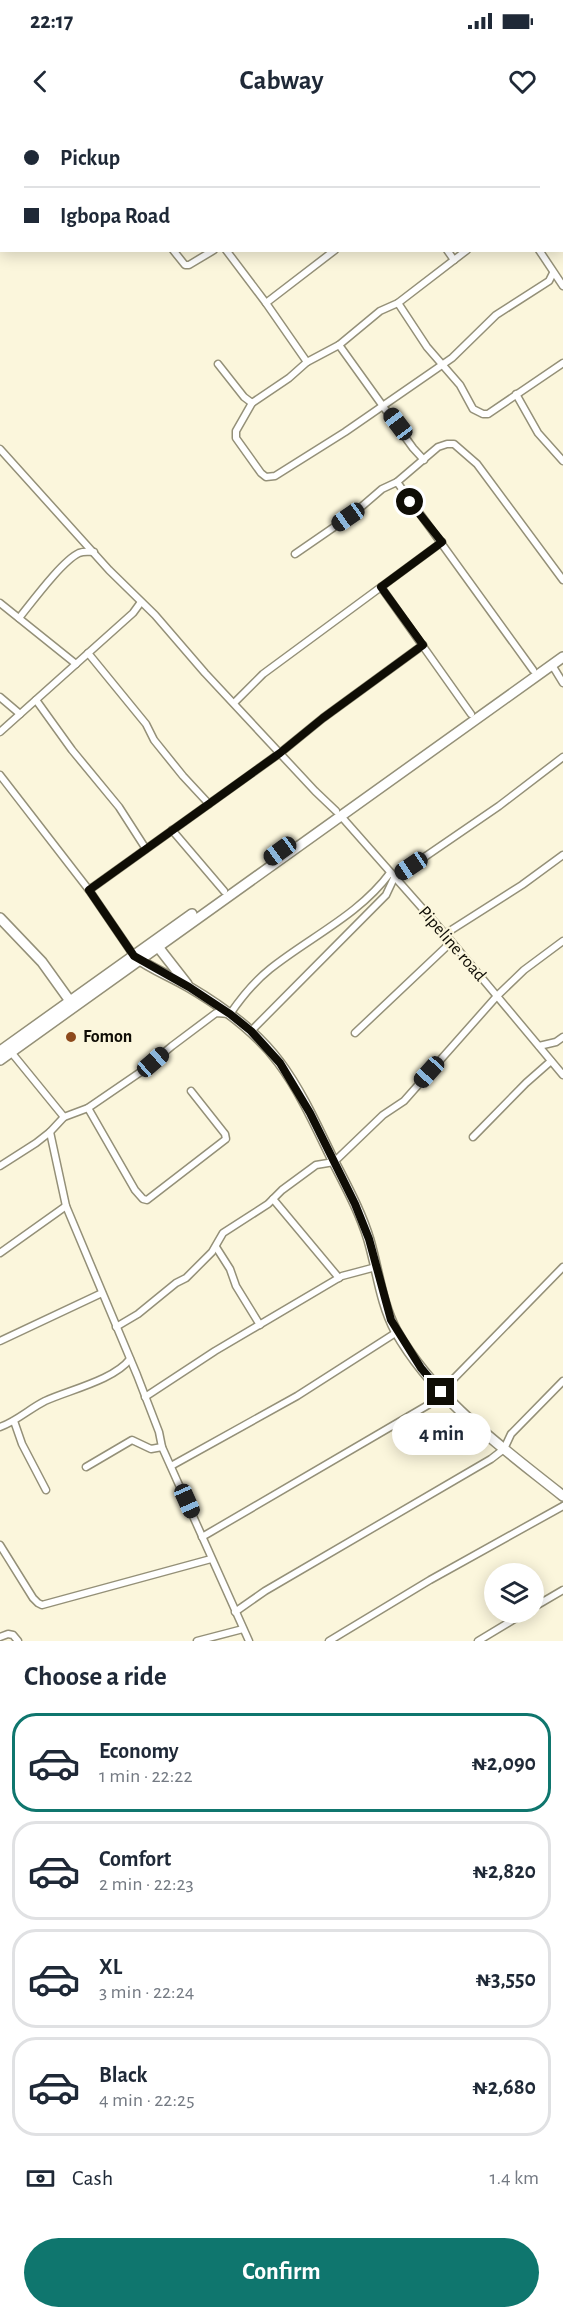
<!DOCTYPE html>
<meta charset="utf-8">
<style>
:root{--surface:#fff;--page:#f2f2f3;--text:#1f2937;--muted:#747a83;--line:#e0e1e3;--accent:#0f766e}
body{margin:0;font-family:"Alegreya Sans",sans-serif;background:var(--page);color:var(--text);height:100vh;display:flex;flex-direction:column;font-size:22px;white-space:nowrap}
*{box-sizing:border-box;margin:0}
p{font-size:20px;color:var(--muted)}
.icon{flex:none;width:33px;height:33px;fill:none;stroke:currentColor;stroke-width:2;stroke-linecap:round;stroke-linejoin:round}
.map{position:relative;height:1521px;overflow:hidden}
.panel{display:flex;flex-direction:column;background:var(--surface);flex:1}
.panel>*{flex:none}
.banner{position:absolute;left:0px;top:0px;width:564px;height:132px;box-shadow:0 3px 15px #0003;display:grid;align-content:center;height:132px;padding:0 24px;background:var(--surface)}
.fabs{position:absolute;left:484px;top:1443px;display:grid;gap:12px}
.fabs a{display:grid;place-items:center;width:60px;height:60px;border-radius:50%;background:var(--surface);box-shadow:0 3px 15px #0003;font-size:30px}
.end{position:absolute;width:27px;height:27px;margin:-14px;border:8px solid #0f0d05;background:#fff;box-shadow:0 0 0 3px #fff}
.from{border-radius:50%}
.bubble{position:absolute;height:42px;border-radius:21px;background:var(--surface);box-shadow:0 3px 15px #0003;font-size:20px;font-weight:600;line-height:42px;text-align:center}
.car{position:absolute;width:18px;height:36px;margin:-18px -9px;border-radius:8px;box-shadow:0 0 4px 2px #0007;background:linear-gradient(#222 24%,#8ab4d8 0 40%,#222 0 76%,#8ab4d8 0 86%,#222 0)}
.banner b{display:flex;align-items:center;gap:21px;height:57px;font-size:22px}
.banner b+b{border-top:2px solid var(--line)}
.banner i{width:15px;height:15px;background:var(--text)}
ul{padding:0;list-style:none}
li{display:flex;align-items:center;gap:18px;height:99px;margin:0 12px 9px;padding:0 12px;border:3px solid var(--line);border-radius:24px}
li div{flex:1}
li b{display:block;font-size:22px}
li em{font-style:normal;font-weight:600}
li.active{border-color:var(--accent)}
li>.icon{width:54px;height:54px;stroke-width:1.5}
h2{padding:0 24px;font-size:27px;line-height:72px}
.pay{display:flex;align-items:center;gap:15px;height:66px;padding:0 24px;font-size:22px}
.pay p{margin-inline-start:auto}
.button{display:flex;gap:12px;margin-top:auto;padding:12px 24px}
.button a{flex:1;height:69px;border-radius:36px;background:var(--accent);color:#fff;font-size:24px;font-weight:600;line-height:69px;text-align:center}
.status{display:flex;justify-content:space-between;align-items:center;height:42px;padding:0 30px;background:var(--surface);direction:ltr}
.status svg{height:16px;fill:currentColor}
header{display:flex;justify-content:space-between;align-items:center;height:78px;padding:0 24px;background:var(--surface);font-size:27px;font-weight:600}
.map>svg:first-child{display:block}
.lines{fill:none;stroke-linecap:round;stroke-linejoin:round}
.street-casing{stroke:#949078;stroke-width:9}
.secondary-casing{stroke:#949078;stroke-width:12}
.street{stroke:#fff;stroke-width:6}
.secondary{stroke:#fff;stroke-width:9}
.route{stroke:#0f0d05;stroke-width:8}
.poi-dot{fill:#8d491c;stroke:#fbf6dc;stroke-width:2}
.labels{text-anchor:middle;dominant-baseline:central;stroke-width:4.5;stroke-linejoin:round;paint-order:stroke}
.street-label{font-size:18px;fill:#0f0d05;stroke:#fbf6dc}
.poi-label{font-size:18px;font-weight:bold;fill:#0f0d05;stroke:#fbf6dc;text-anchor:start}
</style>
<div class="status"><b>22:17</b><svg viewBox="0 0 49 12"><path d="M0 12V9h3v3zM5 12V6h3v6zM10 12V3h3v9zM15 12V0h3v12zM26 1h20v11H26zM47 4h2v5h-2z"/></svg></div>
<header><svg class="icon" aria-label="back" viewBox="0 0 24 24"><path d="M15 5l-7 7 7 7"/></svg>Cabway<svg class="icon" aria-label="heart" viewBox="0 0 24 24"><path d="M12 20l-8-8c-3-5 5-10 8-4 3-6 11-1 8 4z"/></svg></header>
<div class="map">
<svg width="563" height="1521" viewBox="0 0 563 1521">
<rect width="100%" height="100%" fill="#fbf6dc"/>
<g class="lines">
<!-- street casing -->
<g class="street-casing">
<g id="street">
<polyline points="167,0 168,2"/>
<polyline points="259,0 260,2"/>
<polyline points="348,0 349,2"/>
<polyline points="443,0 444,2"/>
<polyline points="562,3 563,3"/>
<polyline points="562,98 563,97"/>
<polyline points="173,130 185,145 189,145 214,130"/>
<polyline points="226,130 266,183 307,242"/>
<polyline points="447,130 454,140"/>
<polyline points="539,130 563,166"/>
<polyline points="266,183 335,130"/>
<polyline points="398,183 427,227 460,265 473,289 483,294 488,294 563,243"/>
<polyline points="339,225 413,328 424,340"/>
<polyline points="218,244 244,277 252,283 289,258 307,242 339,225 380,191 398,183 467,130"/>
<polyline points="516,274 538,313 563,341"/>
<polyline points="252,283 236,311 236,318 261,353 266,357 275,356 345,312 452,238 496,195 549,161 553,153"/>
<polyline points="0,329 109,450 155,495 205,553 315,671 336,691"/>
<polyline points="397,362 438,327 447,324 454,324 477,344 563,460"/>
<polyline points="295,434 353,394 382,369 397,362 533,550"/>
<polyline points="381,467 471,594"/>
<polyline points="0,483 76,544"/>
<path d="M19 498C32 482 62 441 79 433 84 431 89 432 94 432"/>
<polyline points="88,533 146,604 154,620 183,656 209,684"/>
<polyline points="552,545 563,563"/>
<polyline points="0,577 20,594"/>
<polyline points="36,580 72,630 119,687 146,729"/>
<polyline points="234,583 263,554 442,422"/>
<polyline points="0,612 133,493 141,482"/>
<polyline points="0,655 89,770 134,836"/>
<polyline points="340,695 445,814 563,955"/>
<polyline points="172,710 224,771"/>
<polyline points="89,770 280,633 323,598 423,525"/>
<polyline points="251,911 386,775 394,758 499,686 563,637"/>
<polyline points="355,913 445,828 448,824 445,814 522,765 563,735"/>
<polyline points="539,926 556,922 563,917"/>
<polyline points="11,932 64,997"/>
<polyline points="88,988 135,1070 143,1079 147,1080 226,1019 225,1014 191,971"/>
<polyline points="50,1012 66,1086 137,1255 159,1312 162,1327 249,1521"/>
<polyline points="473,1017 526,963 551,941"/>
<path d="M0 1046 36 1023 50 1012 64 997 88 988 142 951 172 926 216 893 230 894C241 878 255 861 270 849 310 817 359 795 390 753"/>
<polyline points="273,1079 339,1158"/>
<polyline points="216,1127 230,1149 236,1166 260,1205"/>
<polyline points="0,1133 66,1086"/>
<polyline points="116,1207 138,1194 176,1163 186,1158 212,1132 223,1113 268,1084 282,1070 316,1045 334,1042 383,995 404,981 497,876 524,850 563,821"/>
<polyline points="0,1221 102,1173"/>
<polyline points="145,1277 215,1231 342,1156 376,1147"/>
<polyline points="14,1301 22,1324 46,1370"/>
<path d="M0 1307C17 1301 29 1289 45 1281 69 1270 114 1260 130 1239"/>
<polyline points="171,1346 297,1276 397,1212"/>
<polyline points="86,1347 132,1320 151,1329 162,1327"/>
<polyline points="202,1417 428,1285 563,1147"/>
<polyline points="0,1425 33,1478 38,1483 42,1485 211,1439"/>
<polyline points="534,1487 563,1470"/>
<polyline points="235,1492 265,1471 491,1339 504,1329 511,1314 563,1261"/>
<polyline points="0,1517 8,1514 13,1515 18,1521"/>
<polyline points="197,1521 243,1509"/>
<polyline points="329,1521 430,1460 563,1386"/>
<polyline points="478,1521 526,1492"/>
</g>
</g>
<!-- secondary casing -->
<g class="secondary-casing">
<g id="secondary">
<polyline points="0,798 42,842 70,881"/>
<polyline points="155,823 187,864"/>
<path d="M134 836C151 849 171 856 189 867 223 887 256 911 279 942 300 970 315 1003 330 1034 344 1062 360 1090 369 1120 378 1151 381 1183 396 1211 435 1280 503 1328 563 1376"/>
<polyline points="0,931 192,794"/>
<polyline points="0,940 563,537"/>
</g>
</g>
<!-- street -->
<use href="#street" class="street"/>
<!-- secondary -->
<use href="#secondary" class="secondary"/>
</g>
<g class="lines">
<!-- route -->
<polyline class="route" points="410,382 442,422 381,467 423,525 323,598 280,633 89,770 134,836 189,867 230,894 251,911 280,943 310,993 355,1084 369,1119 391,1200 421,1248 441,1272"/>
</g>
<!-- markers -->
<circle class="poi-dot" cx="71" cy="917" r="6"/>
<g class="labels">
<!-- street labels -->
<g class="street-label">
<text transform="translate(452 824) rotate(49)">Pipeline road</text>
</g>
<!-- poi labels -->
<g class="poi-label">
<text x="83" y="917">Fomon</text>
</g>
</g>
</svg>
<div class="fabs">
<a><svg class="icon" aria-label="layers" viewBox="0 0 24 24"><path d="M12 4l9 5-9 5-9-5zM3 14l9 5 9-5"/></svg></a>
</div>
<i class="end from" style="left:410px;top:382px"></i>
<i class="end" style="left:441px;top:1272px"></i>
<div class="bubble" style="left:392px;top:1293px;width:99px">4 min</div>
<i class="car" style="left:398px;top:304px;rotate:323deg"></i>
<i class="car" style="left:348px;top:397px;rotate:235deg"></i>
<i class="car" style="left:280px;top:731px;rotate:234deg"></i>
<i class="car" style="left:411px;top:746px;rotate:236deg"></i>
<i class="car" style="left:153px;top:942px;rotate:49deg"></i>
<i class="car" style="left:429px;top:952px;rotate:222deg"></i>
<i class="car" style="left:187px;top:1381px;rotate:156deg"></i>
<div class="banner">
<b><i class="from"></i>Pickup</b>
<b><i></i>Igbopa Road</b>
</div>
</div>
<section class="panel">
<h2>Choose a ride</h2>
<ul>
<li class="active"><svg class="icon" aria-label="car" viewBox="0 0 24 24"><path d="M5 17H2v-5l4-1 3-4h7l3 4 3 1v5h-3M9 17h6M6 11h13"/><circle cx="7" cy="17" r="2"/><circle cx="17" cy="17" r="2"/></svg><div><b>Economy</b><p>1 min · 22:22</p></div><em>₦2,090</em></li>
<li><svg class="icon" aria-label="car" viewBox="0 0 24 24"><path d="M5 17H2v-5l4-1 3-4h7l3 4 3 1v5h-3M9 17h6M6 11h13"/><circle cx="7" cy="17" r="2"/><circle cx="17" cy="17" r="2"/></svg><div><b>Comfort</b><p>2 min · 22:23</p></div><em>₦2,820</em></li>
<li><svg class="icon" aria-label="car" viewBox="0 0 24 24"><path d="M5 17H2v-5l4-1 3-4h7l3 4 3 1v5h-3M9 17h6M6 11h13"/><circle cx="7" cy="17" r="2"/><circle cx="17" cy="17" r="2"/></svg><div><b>XL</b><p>3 min · 22:24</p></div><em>₦3,550</em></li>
<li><svg class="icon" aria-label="car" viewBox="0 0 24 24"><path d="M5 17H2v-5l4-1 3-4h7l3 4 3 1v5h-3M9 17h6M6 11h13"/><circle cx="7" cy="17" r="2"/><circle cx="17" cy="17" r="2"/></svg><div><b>Black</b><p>4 min · 22:25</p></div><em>₦2,680</em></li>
</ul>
<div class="pay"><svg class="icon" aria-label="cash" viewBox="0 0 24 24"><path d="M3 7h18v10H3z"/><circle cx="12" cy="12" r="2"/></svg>Cash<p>1.4 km</p></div>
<div class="button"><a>Confirm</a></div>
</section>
